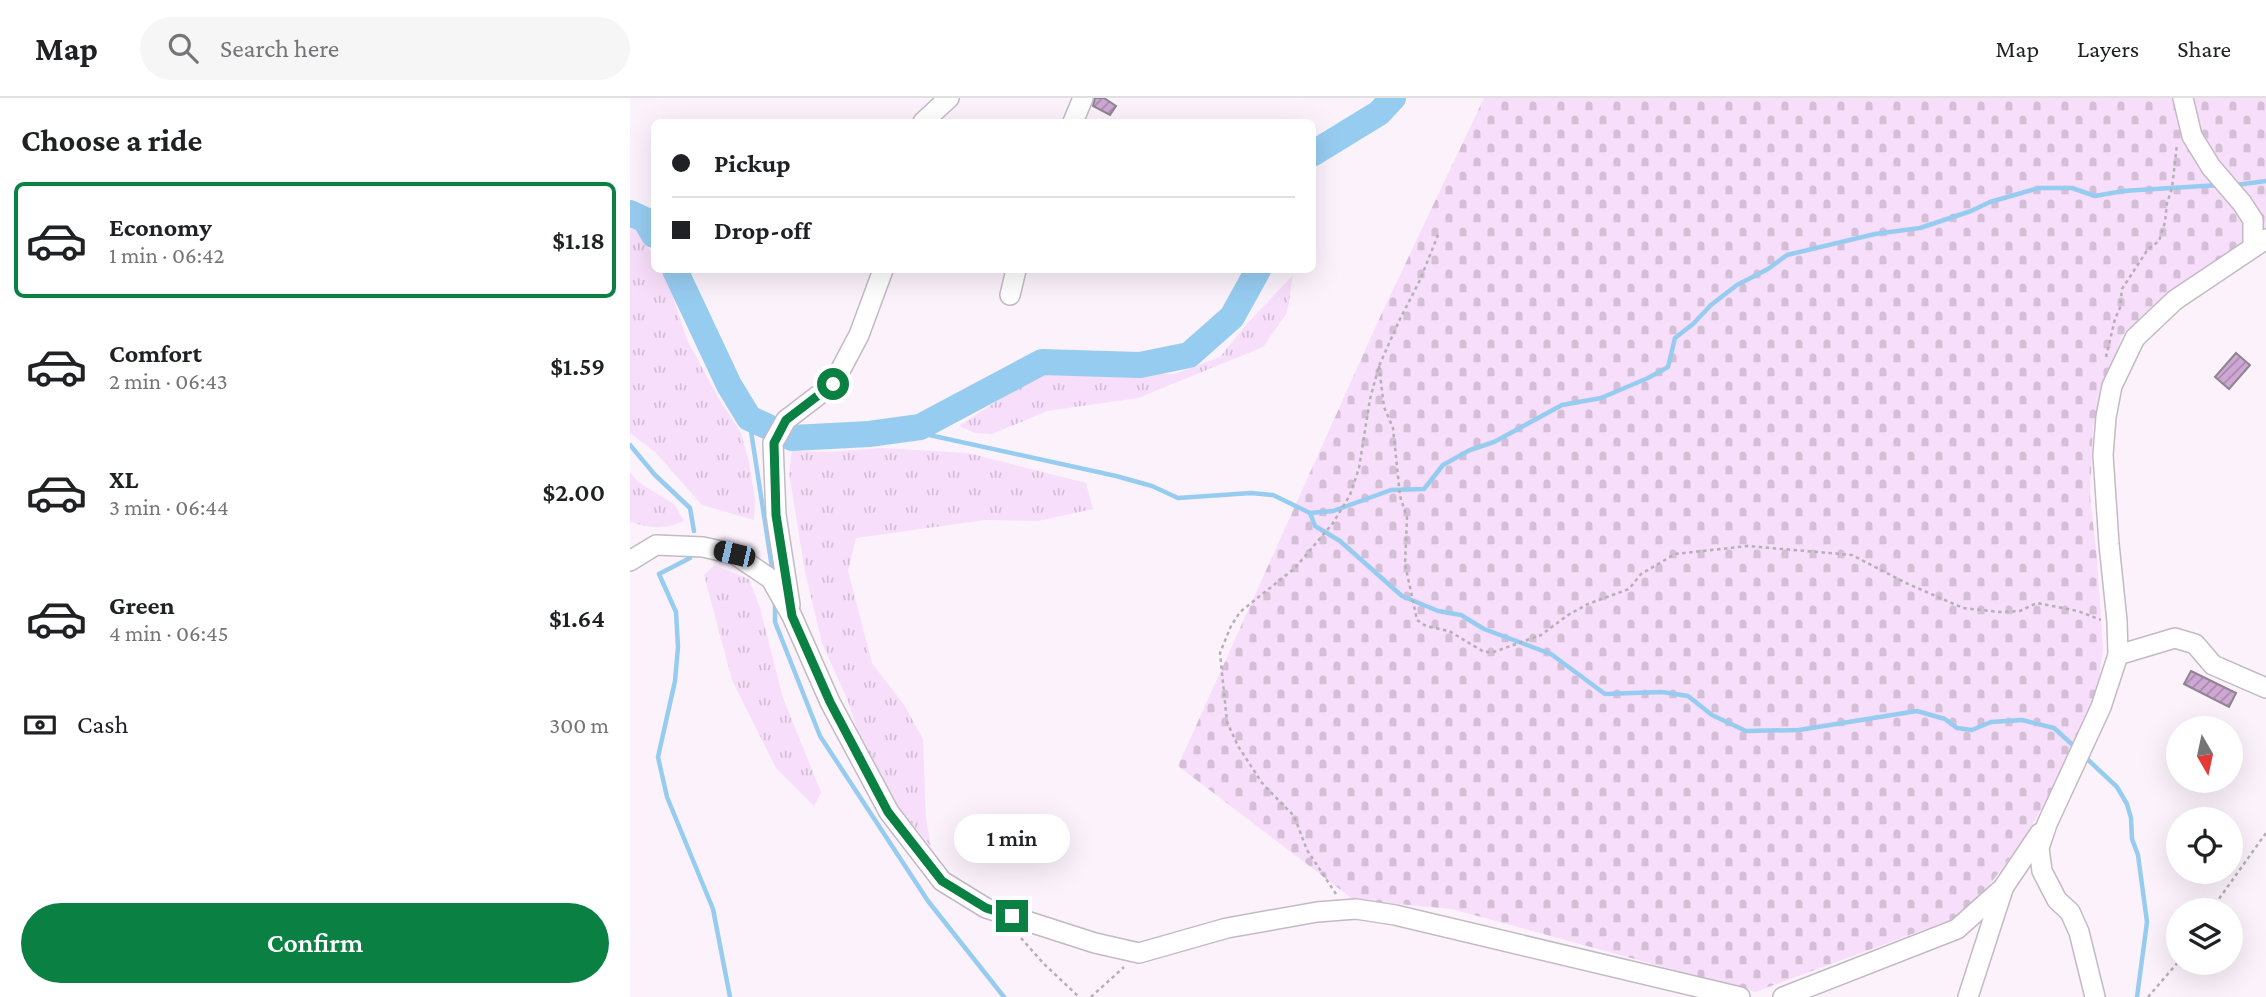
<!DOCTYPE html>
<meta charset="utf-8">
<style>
:root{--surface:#fff;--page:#f6f6f6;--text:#202124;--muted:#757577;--line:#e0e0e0;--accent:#0b8043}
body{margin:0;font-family:"Crimson Pro",serif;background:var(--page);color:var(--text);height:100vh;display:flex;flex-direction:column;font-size:26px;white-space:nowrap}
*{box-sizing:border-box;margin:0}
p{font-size:23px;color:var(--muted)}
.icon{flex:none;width:38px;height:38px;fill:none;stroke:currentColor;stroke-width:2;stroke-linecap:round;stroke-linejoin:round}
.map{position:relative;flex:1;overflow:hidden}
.panel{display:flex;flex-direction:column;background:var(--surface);width:630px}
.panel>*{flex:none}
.banner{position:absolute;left:21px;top:21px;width:665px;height:154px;border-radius:10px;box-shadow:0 7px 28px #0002;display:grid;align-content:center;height:154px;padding:0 21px;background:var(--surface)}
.needle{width:46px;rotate:171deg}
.buttons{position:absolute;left:1536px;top:618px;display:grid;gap:14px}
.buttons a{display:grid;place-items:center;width:77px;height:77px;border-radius:50%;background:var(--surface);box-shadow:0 7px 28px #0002;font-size:35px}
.end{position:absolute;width:32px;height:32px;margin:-16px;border:9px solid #0b8043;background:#fff;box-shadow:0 0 0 4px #fff}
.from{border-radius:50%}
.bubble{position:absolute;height:49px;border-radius:24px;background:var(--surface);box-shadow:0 7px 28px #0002;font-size:23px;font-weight:600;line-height:49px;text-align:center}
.car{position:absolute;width:21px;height:42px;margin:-21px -10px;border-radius:9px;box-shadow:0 0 5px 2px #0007;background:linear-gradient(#222 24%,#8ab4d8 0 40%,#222 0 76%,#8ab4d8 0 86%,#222 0)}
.banner b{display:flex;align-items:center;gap:24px;height:66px;font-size:26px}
.banner b+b{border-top:2px solid var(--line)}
.banner i{width:18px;height:18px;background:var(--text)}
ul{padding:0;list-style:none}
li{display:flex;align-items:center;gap:21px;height:116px;margin:0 14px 10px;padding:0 7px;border:4px solid transparent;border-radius:10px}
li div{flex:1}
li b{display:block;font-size:26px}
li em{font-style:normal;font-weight:600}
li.on{border-color:var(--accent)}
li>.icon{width:63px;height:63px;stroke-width:1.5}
h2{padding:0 21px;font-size:32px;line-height:84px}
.pay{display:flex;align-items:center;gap:18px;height:77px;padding:0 21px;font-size:26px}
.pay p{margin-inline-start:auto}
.button{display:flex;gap:14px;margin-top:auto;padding:14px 21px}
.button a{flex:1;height:80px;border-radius:42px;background:var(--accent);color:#fff;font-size:28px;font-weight:600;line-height:80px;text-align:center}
header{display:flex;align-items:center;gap:42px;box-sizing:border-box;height:98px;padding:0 35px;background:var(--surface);border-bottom:2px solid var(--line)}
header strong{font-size:33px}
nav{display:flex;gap:38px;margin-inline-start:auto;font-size:24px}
.search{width:490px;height:63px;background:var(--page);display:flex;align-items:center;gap:18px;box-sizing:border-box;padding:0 24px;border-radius:38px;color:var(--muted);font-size:26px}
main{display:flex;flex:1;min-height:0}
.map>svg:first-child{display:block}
.grass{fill:url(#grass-tufts)}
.cemetery{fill:url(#cemetery-stones)}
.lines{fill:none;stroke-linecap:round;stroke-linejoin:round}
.stream{stroke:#97ccf1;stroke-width:4.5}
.river{stroke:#97ccf1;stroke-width:26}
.building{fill:url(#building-hatch);stroke:#8e868f;stroke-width:2}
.minor-casing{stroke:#c3bac4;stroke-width:22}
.path{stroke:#b6afb7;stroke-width:2.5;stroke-dasharray:3.5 3.5;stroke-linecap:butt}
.minor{stroke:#fff;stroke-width:19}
.route{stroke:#0b8043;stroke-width:9}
</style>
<header>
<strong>Map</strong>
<div class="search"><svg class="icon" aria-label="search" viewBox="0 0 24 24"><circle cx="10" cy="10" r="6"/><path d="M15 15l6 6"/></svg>Search here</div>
<nav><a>Map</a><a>Layers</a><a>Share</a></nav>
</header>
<main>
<section class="panel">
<h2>Choose a ride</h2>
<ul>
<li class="on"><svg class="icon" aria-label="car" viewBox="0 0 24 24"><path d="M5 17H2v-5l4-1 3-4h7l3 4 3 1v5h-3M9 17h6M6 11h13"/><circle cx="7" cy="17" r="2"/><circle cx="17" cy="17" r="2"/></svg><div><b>Economy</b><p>1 min · 06:42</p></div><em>$1.18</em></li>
<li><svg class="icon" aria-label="car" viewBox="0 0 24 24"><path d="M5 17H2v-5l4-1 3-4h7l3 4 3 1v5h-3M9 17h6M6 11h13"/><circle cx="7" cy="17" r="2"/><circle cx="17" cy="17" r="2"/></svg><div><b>Comfort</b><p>2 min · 06:43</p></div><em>$1.59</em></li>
<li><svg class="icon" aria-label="car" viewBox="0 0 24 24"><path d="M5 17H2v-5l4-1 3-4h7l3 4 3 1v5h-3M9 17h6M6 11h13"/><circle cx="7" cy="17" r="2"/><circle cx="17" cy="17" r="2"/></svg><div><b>XL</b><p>3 min · 06:44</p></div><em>$2.00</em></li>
<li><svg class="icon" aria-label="car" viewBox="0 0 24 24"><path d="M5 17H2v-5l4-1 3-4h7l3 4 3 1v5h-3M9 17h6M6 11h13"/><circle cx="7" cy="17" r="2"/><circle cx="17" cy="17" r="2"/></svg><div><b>Green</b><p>4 min · 06:45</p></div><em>$1.64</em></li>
</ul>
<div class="pay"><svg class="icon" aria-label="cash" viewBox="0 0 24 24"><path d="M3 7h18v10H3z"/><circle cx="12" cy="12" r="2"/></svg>Cash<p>300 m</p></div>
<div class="button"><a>Confirm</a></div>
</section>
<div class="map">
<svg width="1636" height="899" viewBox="0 0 1636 899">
<defs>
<pattern id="grass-tufts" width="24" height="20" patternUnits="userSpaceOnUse" patternTransform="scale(1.75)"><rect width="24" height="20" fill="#f7defa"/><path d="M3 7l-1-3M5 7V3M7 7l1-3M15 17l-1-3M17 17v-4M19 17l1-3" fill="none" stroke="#d5bfd7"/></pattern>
<pattern id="cemetery-stones" width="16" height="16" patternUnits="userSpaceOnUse" patternTransform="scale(1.75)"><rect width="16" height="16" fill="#f7defa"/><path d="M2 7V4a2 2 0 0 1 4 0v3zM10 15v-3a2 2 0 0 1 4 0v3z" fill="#d5bfd7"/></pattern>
<pattern id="building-hatch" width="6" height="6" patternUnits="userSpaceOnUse" patternTransform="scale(1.75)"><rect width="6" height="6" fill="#cfa7d4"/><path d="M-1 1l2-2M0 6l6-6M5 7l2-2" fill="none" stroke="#a989ad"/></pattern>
</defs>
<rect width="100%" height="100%" fill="#fbf2fc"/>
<!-- grass -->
<g class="grass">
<path d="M0 129C15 137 24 155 24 172H32L35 175 57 242 89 301 111 335 119 364 125 402 124 422 72 407 25 354 0 335Z"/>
<polygon points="663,177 657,215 633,249 508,300 417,313 362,336 345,335 329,328 414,272 545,276 590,259 616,227"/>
<polygon points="252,350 338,355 456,385 463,411 408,423 355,422 226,440 218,473 242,565 274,607 293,641 296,721 301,749 268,708 233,650 218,603 192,545 175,474 159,375 162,353 200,354"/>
<path d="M0 374 8 384 44 406 54 423C35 432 20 430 0 424Z"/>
<polygon points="84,467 119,481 130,510 153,600 191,694 184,708 146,670 102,582 74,477"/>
</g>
<!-- cemetery -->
<polygon class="cemetery" points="854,0 1636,0 1636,136 1586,166 1492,237 1463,329 1460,398 1467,460 1473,552 1466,602 1429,682 1389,748 1354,794 1328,819 1125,894 822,811 724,802 548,668 751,217"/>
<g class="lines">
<!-- stream -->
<g class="stream">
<polyline points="1606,87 1636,83"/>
<polyline points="119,320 143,476"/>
<polyline points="272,331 486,378 522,388 548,400 621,395 643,397 680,415 703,413 761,392 794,391 813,367 840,352 864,344 932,307 971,300 1018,280 1038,269 1045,240 1063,226 1081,207 1107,187 1138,171 1157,157 1245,136 1290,130 1341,113 1360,104 1409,90 1442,90 1465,98 1493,93 1590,87"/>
<polyline points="0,347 25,377 60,410 64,433"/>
<polyline points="680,415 685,428 710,443 772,498 808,513 831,517 854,531 921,556 975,596 1032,594 1058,598 1082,617 1116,633 1169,632 1287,613 1315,621 1327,630 1342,632 1361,624 1392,622 1424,630 1445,649"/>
<polyline points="60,460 29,476 46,514 48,549 45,583 28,659 37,699 83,811 100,899"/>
<polyline points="145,502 145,524 190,638 298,803 374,899"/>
<polyline points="1454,658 1487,689 1497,706 1501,720 1502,741 1508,757 1517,824 1507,899"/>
</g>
<!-- river -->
<g class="river">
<polyline points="682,56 749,15 763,0"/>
<polyline points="0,115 15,122 24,137"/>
<polyline points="45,172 99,287 119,320 162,340 239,336 290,329 412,264 510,267 559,257 602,219 628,172"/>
</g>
</g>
<!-- building -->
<g class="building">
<polygon points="465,0 474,0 486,8 480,17 463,8"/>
<polygon points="1606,255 1620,267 1599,291 1585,279"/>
<polygon points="1561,573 1606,595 1599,609 1554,586"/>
</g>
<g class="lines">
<!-- minor casing -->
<g class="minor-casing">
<g id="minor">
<polyline points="1553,0 1562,38 1581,69 1612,105 1623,122 1623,149"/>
<polyline points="293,24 319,0"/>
<polyline points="443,24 453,0"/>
<polyline points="380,197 386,172"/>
<polyline points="0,463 26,447 73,449 104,456 141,481 162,518 200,604 259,714 312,783 356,810 465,845 509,855 597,830 687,814 726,811 765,817 1110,899"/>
<polyline points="160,507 146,417 143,345 156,322 203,286 229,237 253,172"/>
<polyline points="1488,557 1545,540 1565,546 1583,567 1636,590"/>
<polyline points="1153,899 1327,831 1373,790 1410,735"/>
<polyline points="1338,899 1373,791"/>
<polyline points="1465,899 1449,834 1440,814 1427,802 1412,773 1409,750 1417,726 1471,609 1488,557 1487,523 1479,446 1473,357 1476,319 1482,288 1505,240 1545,202 1636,141"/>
</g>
</g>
<!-- path -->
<g class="path">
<polyline points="1476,259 1485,221 1490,210 1492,191 1518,151 1529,143 1535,124 1537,105 1542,90 1547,46"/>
<polyline points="749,268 754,309 763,330 770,398 777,420 775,466 787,522 796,528 819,533 854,554 864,554 911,537 938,517 958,506 999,491 1011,476 1045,456 1118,448 1222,457 1276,485 1333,510 1370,514 1390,513 1407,505 1448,513 1471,522"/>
<polyline points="706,796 677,752 664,718 632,685 608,648 597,624 590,555 601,528 610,514 665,470 703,425 720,397 729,370 740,301 749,268 769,223 790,182 808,137"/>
<polyline points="1581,812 1636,735"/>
<polyline points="391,840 413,865 449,899"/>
<polyline points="461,899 494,869"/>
<polyline points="1518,899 1549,863"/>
</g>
<!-- minor -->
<use href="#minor" class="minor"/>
</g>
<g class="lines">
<!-- route -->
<polyline class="route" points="203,286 156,322 144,345 146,417 162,518 200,604 258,714 312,783 356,810 382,818"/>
</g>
</svg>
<div class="buttons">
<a><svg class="needle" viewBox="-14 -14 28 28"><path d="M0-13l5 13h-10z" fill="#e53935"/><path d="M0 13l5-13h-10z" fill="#757577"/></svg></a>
<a><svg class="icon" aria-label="locate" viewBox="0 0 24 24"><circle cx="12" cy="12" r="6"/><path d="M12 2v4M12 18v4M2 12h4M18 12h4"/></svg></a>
<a><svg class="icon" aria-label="layers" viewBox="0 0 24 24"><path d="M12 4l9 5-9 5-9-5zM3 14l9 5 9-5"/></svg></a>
</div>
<i class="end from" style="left:203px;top:286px"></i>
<i class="end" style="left:382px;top:818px"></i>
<div class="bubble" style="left:324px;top:716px;width:116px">1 min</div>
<i class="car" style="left:104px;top:456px;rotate:283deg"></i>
<div class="banner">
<b><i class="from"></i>Pickup</b>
<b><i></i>Drop-off</b>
</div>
</div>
</main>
